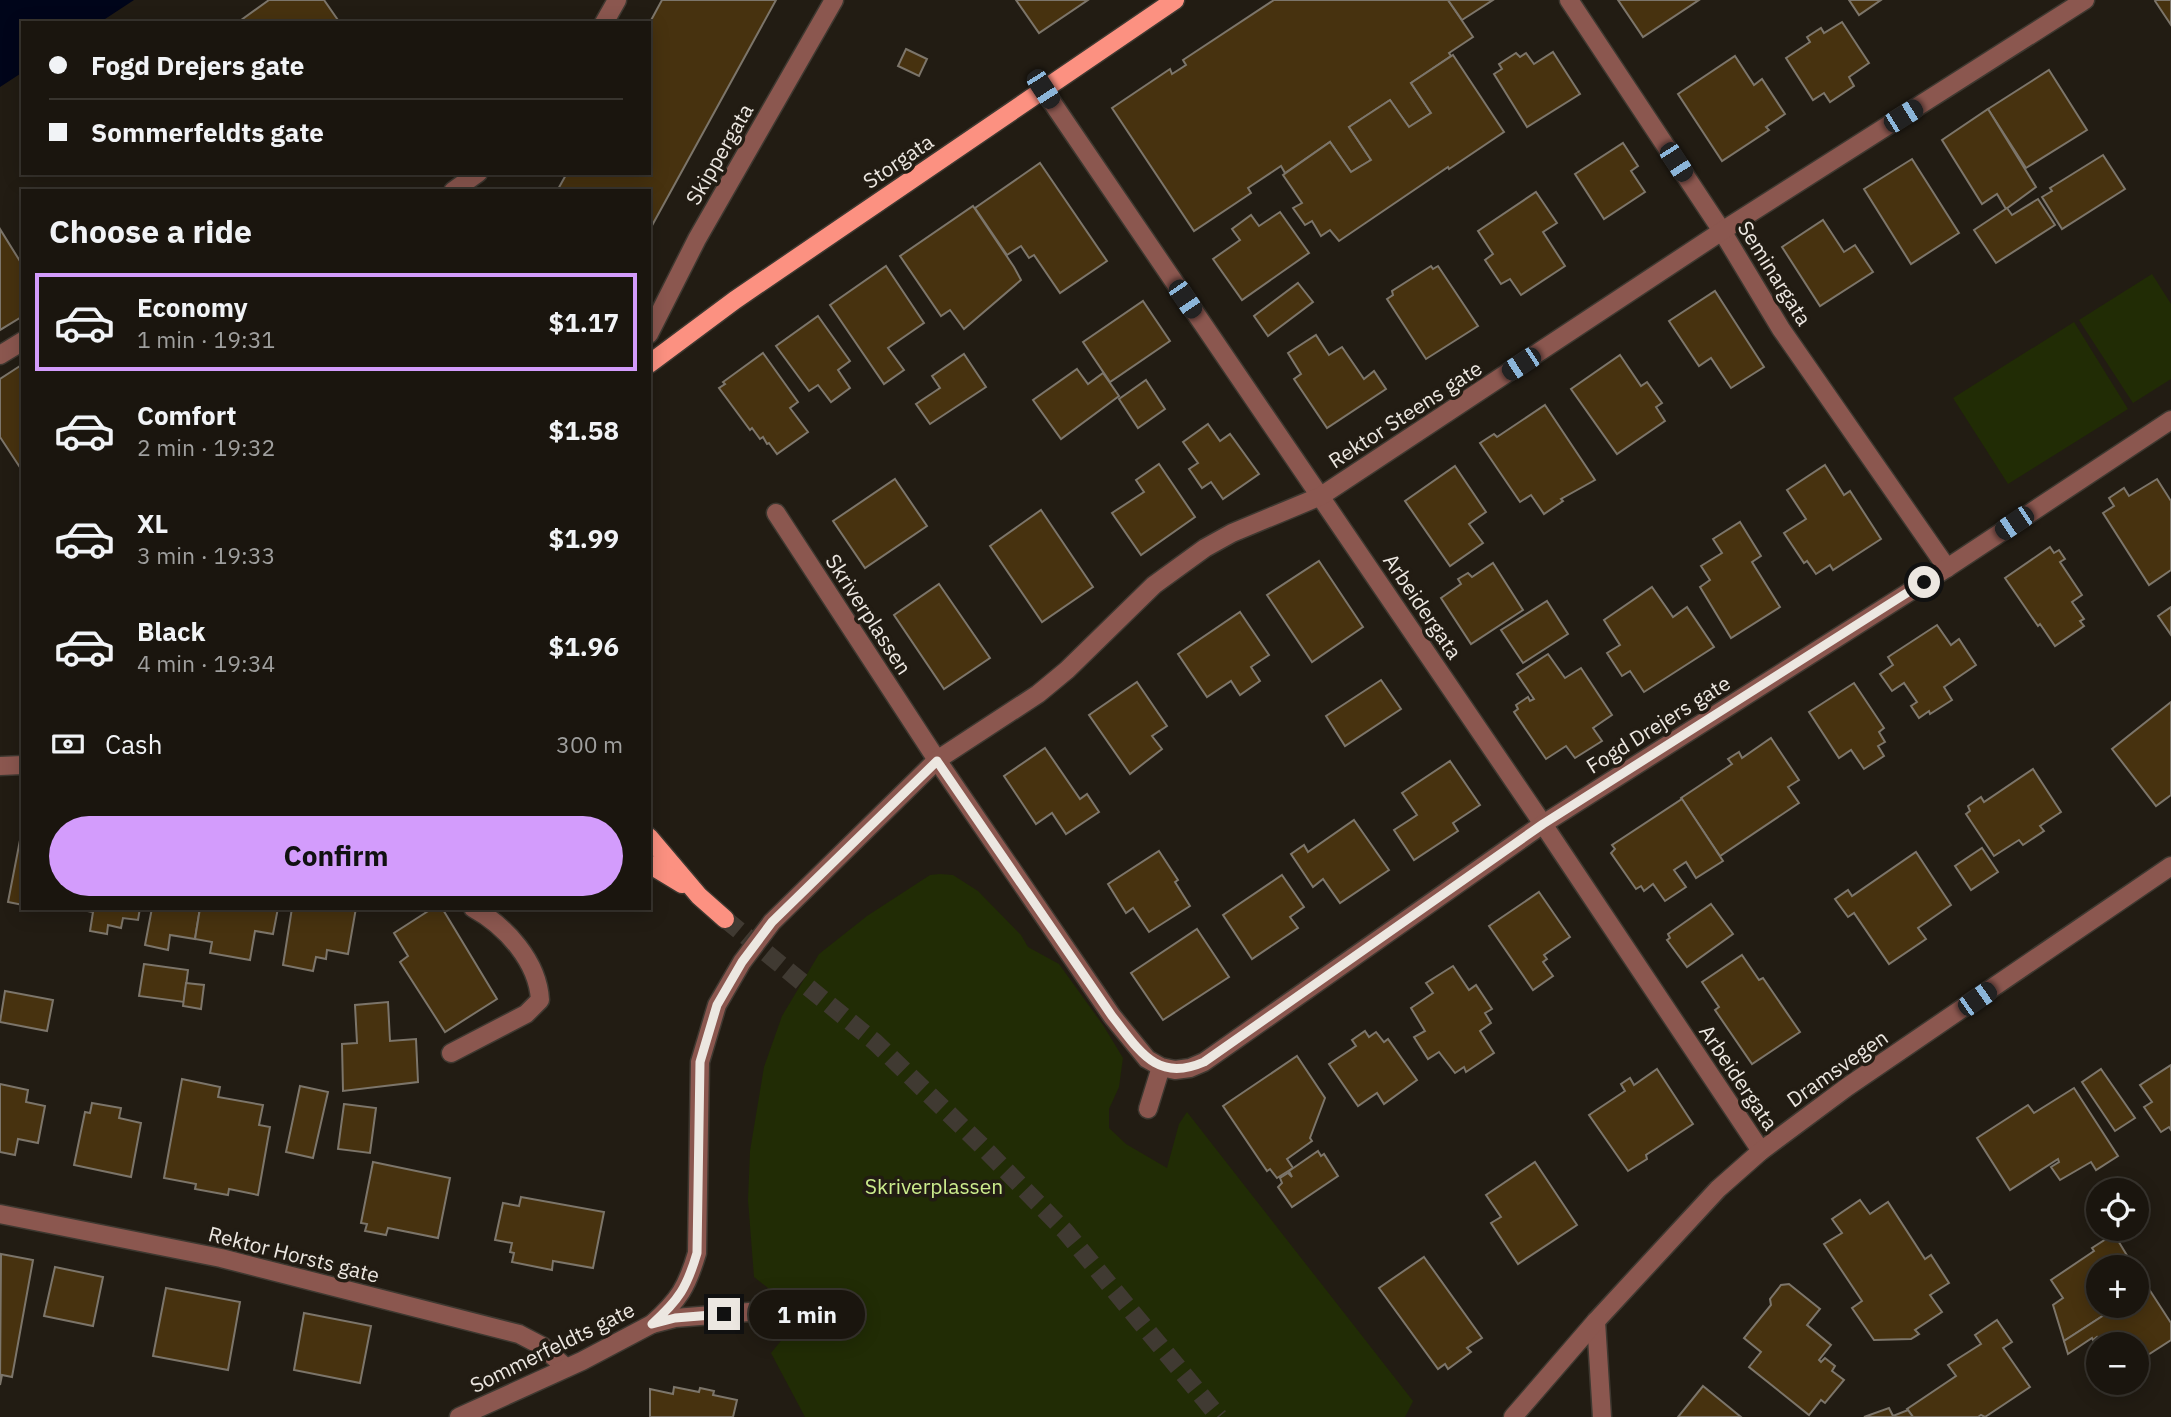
<!DOCTYPE html>
<meta charset="utf-8">
<style>
:root{--surface:#1a150e;--page:#231e17;--text:#f1f3f6;--muted:#9f9f9e;--line:#38342e;--accent:#d39cfc}
body{margin:0;font-family:"IBM Plex Sans",sans-serif;background:var(--page);color:var(--text);height:100vh;display:flex;flex-direction:column;font-size:26px;white-space:nowrap}
*{box-sizing:border-box;margin:0}
p{font-size:23px;color:var(--muted)}
.icon{flex:none;width:38px;height:38px;fill:none;stroke:currentColor;stroke-width:2;stroke-linecap:round;stroke-linejoin:round}
.map{position:relative;flex:1;overflow:hidden}
.sheet{position:absolute;left:21px;top:189px;width:630px;height:721px;display:flex;flex-direction:column;background:var(--surface);border-radius:0px;box-shadow:0 4px 18px #0003,0 0 0 2px var(--line)}
.sheet>*{flex:none}
.top-card{position:absolute;left:21px;top:21px;width:630px;height:154px;border-radius:0px;box-shadow:0 4px 18px #0003,0 0 0 2px var(--line);display:grid;align-content:center;height:154px;padding:0 28px;background:var(--surface)}
.controls{position:absolute;left:2086px;top:1178px;display:grid;gap:14px}
.controls a{display:grid;place-items:center;width:63px;height:63px;border-radius:50%;background:var(--surface);box-shadow:0 4px 18px #0003,0 0 0 2px var(--line);font-size:35px}
.end{position:absolute;width:32px;height:32px;margin:-16px;border:9px solid #ece7e1;background:#111;box-shadow:0 0 0 4px #111}
.from{border-radius:50%}
.bubble{position:absolute;height:49px;border-radius:24px;background:var(--surface);box-shadow:0 4px 18px #0003,0 0 0 2px var(--line);font-size:23px;font-weight:700;line-height:49px;text-align:center}
.car{position:absolute;width:21px;height:42px;margin:-21px -10px;border-radius:9px;box-shadow:0 0 5px 2px #0007;background:linear-gradient(#222 24%,#8ab4d8 0 40%,#222 0 76%,#8ab4d8 0 86%,#222 0)}
.top-card b{display:flex;align-items:center;gap:24px;height:66px;font-size:26px}
.top-card b+b{border-top:2px solid var(--line)}
.top-card i{width:18px;height:18px;background:var(--text)}
ul{padding:0;list-style:none}
li{display:flex;align-items:center;gap:21px;height:98px;margin:0 14px 10px;padding:0 14px;border:4px solid transparent;border-radius:0px}
li div{flex:1}
li b{display:block;font-size:26px}
li em{font-style:normal;font-weight:700}
li.on{border-color:var(--accent)}
li>.icon{width:63px;height:63px;stroke-width:1.5}
h2{padding:0 28px;font-size:32px;line-height:84px}
.pay{display:flex;align-items:center;gap:18px;height:77px;padding:0 28px;font-size:26px}
.pay p{margin-inline-start:auto}
.primary-button{display:flex;gap:14px;margin-top:auto;padding:14px 28px}
.primary-button a{flex:1;height:80px;border-radius:42px;background:var(--accent);color:#111;font-size:28px;font-weight:700;line-height:80px;text-align:center}
.map>svg:first-child{display:block}
.green{fill:#212c05}
.water{fill:#00051a}
.building{fill:#47320f;stroke:#7c756a;stroke-width:2}
.lines{fill:none;stroke-linecap:round;stroke-linejoin:round}
.primary-tunnel{stroke:#403a32;stroke-width:18;stroke-dasharray:18 9;stroke-linecap:butt}
.service-casing{stroke:#3e3830;stroke-width:21}
.minor-casing{stroke:#3e3830;stroke-width:21}
.tertiary-casing{stroke:#3e3830;stroke-width:21}
.primary-casing{stroke:#3e3830;stroke-width:21}
.service{stroke:#8b574f;stroke-width:18}
.minor{stroke:#8b574f;stroke-width:18}
.tertiary{stroke:#8b574f;stroke-width:18}
.primary{stroke:#fc9181;stroke-width:18}
.route{stroke:#ece7e1;stroke-width:9}
.labels{text-anchor:middle;dominant-baseline:central;stroke-width:7;stroke-linejoin:round;paint-order:stroke}
.street-label{font-size:21px;fill:#ece7e1;stroke:#221c13}
.park-label{font-size:21px;fill:#cced8d;stroke:#221c13}
</style>
<div class="map">
<svg width="2171" height="1417" viewBox="0 0 2171 1417">
<rect width="100%" height="100%" fill="#221c13"/>
<!-- green -->
<g class="green">
<polygon points="2152,274 2171,304 2171,379 2133,403 2079,320"/>
<polygon points="2074,322 2128,409 2008,484 1953,398"/>
<polygon points="940,874 953,875 978,891 1021,935 1028,947 1059,964 1103,1025 1123,1058 1119,1087 1109,1109 1109,1128 1126,1144 1167,1168 1179,1124 1187,1112 1413,1401 1405,1417 805,1417 771,1353 802,1315 754,1277 748,1200 750,1151 764,1067 782,1016 819,954 867,916 930,875"/>
</g>
<!-- water -->
<polygon class="water" points="0,0 134,0 99,23 23,23 23,72 0,87"/>
<!-- building -->
<g class="building">
<polygon points="269,0 324,0 340,23 237,23"/>
<polygon points="662,0 776,0 649,231 649,191 557,191 567,173 649,173 649,24"/>
<polygon points="1016,0 1088,0 1039,33"/>
<polygon points="1274,0 1448,0 1473,37 1449,53 1451,56 1411,83 1431,113 1409,127 1390,100 1349,127 1371,160 1351,172 1330,142 1285,173 1281,166 1248,188 1251,193 1194,231 1112,108 1170,69 1172,74 1186,65 1183,60"/>
<polygon points="1448,0 1493,0 1462,20"/>
<polygon points="1618,0 1699,0 1643,37"/>
<polygon points="1849,0 1881,0 1859,15"/>
<polygon points="2156,0 2171,0 2171,25 2155,1"/>
<polygon points="1842,22 1869,63 1849,77 1854,86 1830,102 1824,93 1813,100 1786,58 1810,42 1807,37 1821,28 1824,33"/>
<polygon points="906,49 927,59 919,76 898,66"/>
<polygon points="1553,52 1580,94 1527,127 1494,74 1502,69 1499,64 1516,53 1520,57 1526,53 1534,64"/>
<polygon points="1453,55 1504,132 1449,169 1448,167 1339,241 1330,230 1321,236 1312,221 1305,225 1293,208 1302,203 1283,175 1330,142 1351,172 1371,160 1349,127 1390,100 1409,127 1431,113 1411,83"/>
<polygon points="1735,56 1754,85 1762,79 1785,114 1766,127 1769,130 1722,161 1678,94"/>
<polygon points="2049,70 2087,130 2026,168 1988,109"/>
<polygon points="1988,109 2036,187 2006,209 1997,194 1982,204 1942,140"/>
<polygon points="1623,143 1638,166 1631,171 1645,192 1604,219 1575,174"/>
<polygon points="2103,155 2125,189 2062,229 2042,197 2052,191 2050,188"/>
<polygon points="1912,159 1959,233 1911,264 1864,189"/>
<polygon points="1040,163 1107,261 1060,293 1034,255 1029,258 1021,246 1007,255 975,208"/>
<polygon points="1536,192 1557,223 1543,232 1565,266 1521,295 1510,279 1501,284 1485,260 1493,254 1478,231"/>
<polygon points="2038,199 2055,225 1996,263 1974,230 2007,208 2012,215"/>
<polygon points="973,206 1014,267 1021,280 964,329 950,310 941,316 900,256"/>
<polygon points="1280,212 1309,253 1242,300 1213,259 1240,240 1232,229 1251,215 1259,226"/>
<polygon points="1823,220 1844,252 1855,245 1873,272 1820,306 1782,247"/>
<polygon points="0,229 23,266 23,316 0,330"/>
<polygon points="886,266 924,323 888,348 904,370 884,384 830,305"/>
<polygon points="1431,266 1433,269 1438,266 1478,326 1426,359 1387,299 1393,295 1392,291"/>
<polygon points="1298,283 1313,302 1268,336 1254,316"/>
<polygon points="1715,291 1764,367 1731,388 1711,358 1699,366 1669,321"/>
<polygon points="1143,301 1170,341 1110,382 1083,342"/>
<polygon points="818,316 850,361 838,370 850,388 831,402 818,385 809,391 776,346"/>
<polygon points="1316,335 1329,355 1342,347 1364,379 1374,371 1386,389 1327,428 1294,379 1301,374 1288,353"/>
<polygon points="763,353 798,402 790,408 808,432 777,454 769,443 767,444 763,437 760,439 752,428 750,430 719,388 725,384 723,382"/>
<polygon points="964,354 986,387 930,424 916,404 940,388 932,376"/>
<polygon points="1620,355 1641,386 1647,382 1662,403 1656,407 1665,421 1617,454 1571,389"/>
<polygon points="23,364 23,472 0,437 0,379"/>
<polygon points="1077,369 1088,384 1103,373 1119,396 1061,439 1033,400"/>
<polygon points="1146,380 1165,409 1138,428 1119,399"/>
<polygon points="1545,405 1595,480 1561,499 1563,501 1544,514 1531,495 1520,502 1480,443 1494,434 1497,437"/>
<polygon points="1208,424 1220,441 1230,434 1259,474 1223,499 1211,482 1202,488 1189,469 1198,463 1183,442"/>
<polygon points="1159,464 1195,517 1141,555 1112,513 1144,492 1136,480"/>
<polygon points="1825,465 1844,495 1850,491 1881,539 1833,570 1830,565 1816,574 1807,561 1804,563 1784,533 1806,519 1787,490"/>
<polygon points="1455,466 1486,512 1469,524 1483,543 1450,566 1405,501"/>
<polygon points="895,479 927,526 865,568 833,521"/>
<polygon points="2157,479 2171,501 2171,570 2149,585 2103,513 2114,506 2109,498 2124,488 2129,496"/>
<polygon points="1041,510 1093,587 1042,622 990,546"/>
<polygon points="1740,522 1761,556 1752,562 1780,607 1731,638 1700,587 1710,580 1701,566 1722,553 1713,539"/>
<polygon points="2050,547 2054,553 2059,550 2065,559 2060,562 2082,595 2072,602 2084,619 2080,621 2084,626 2055,646 2040,624 2038,626 2005,578"/>
<polygon points="1319,561 1363,627 1312,662 1267,595"/>
<polygon points="1493,563 1523,610 1471,644 1441,598 1461,584 1458,579 1468,573 1472,577"/>
<polygon points="939,584 990,658 944,689 894,615"/>
<polygon points="1652,587 1673,617 1687,607 1714,647 1644,692 1630,671 1622,676 1607,653 1620,645 1604,620"/>
<polygon points="1547,601 1568,634 1523,663 1501,630"/>
<polygon points="2171,607 2171,635 2158,616"/>
<polygon points="1240,612 1269,655 1251,667 1260,681 1240,695 1231,681 1207,697 1178,654"/>
<polygon points="1937,625 1951,645 1959,639 1976,665 1944,687 1952,700 1930,714 1929,711 1919,718 1911,706 1917,702 1904,683 1892,691 1880,674 1893,665 1888,657"/>
<polygon points="1548,654 1565,678 1581,668 1612,715 1593,728 1602,741 1575,758 1566,746 1546,759 1514,712 1518,709 1516,705 1528,697 1530,701 1534,699 1517,674"/>
<polygon points="1381,680 1401,709 1345,746 1326,716"/>
<polygon points="1137,682 1167,726 1152,736 1162,749 1130,774 1089,715"/>
<polygon points="1854,683 1884,728 1879,732 1885,742 1878,746 1884,756 1864,769 1851,750 1839,758 1809,712"/>
<polygon points="2171,702 2171,795 2156,806 2112,749"/>
<polygon points="1771,738 1799,780 1788,787 1799,803 1720,856 1681,798 1732,764 1728,759 1739,752 1742,758"/>
<polygon points="1045,748 1080,799 1087,794 1099,812 1066,834 1052,813 1036,824 1004,776"/>
<polygon points="1450,761 1480,805 1453,823 1458,831 1414,860 1394,830 1417,815 1402,793"/>
<polygon points="2033,769 2061,812 2040,826 2044,831 2023,845 2019,840 1994,856 1966,814 1970,811 1968,806 1981,797 1984,802"/>
<polygon points="1682,799 1723,861 1696,878 1686,862 1674,870 1686,887 1665,901 1653,884 1644,891 1641,886 1636,889 1611,853 1615,849 1612,845"/>
<polygon points="1354,820 1389,870 1340,903 1323,879 1313,887 1291,854 1304,845 1308,852"/>
<polygon points="21,835 23,835 23,905 8,902"/>
<polygon points="1982,848 1998,872 1971,890 1955,866"/>
<polygon points="1159,851 1178,880 1175,882 1190,906 1149,932 1133,908 1126,913 1108,884"/>
<polygon points="1916,852 1951,905 1918,928 1926,939 1889,964 1854,913 1848,917 1835,899 1848,890 1852,896"/>
<polygon points="1282,875 1304,907 1290,917 1298,928 1252,959 1223,915"/>
<polygon points="1539,892 1570,937 1544,955 1547,959 1543,962 1553,976 1533,990 1489,926"/>
<polygon points="1711,904 1733,934 1687,967 1667,940 1670,938 1668,934"/>
<polygon points="140,908 138,920 123,918 121,928 108,925 107,934 90,931 93,912 76,909"/>
<polygon points="152,908 200,908 195,939 170,935 168,950 145,945"/>
<polygon points="200,908 278,908 273,934 255,931 250,960 210,953 212,942 195,939"/>
<polygon points="292,908 356,908 348,954 327,950 326,959 316,957 313,971 283,965"/>
<polygon points="433,908 442,908 497,999 445,1032 400,962 408,956 394,933"/>
<polygon points="1197,929 1229,977 1163,1020 1131,973"/>
<polygon points="1742,955 1759,980 1763,978 1800,1032 1752,1064 1715,1010 1719,1007 1702,982"/>
<polygon points="144,964 188,970 184,1002 139,996"/>
<polygon points="1453,966 1469,990 1476,985 1492,1009 1485,1013 1491,1023 1480,1031 1494,1053 1466,1072 1464,1067 1455,1073 1439,1052 1428,1059 1414,1037 1425,1031 1411,1008 1433,993 1426,983"/>
<polygon points="186,983 204,985 201,1009 183,1006"/>
<polygon points="5,991 53,1000 47,1031 0,1022"/>
<polygon points="388,1002 390,1041 416,1039 418,1082 343,1091 342,1044 357,1043 355,1005"/>
<polygon points="1365,1031 1369,1037 1376,1032 1384,1042 1388,1039 1417,1080 1384,1104 1377,1093 1358,1106 1329,1064 1356,1046 1352,1040"/>
<polygon points="1297,1056 1325,1098 1310,1138 1312,1141 1287,1159 1293,1168 1277,1178 1270,1169 1267,1171 1223,1106"/>
<polygon points="2171,1065 2171,1130 2169,1127 2161,1132 2144,1107 2152,1102 2140,1085"/>
<polygon points="1657,1069 1693,1124 1646,1155 1647,1159 1628,1171 1589,1115 1625,1091 1621,1084 1630,1078 1634,1085"/>
<polygon points="2101,1069 2135,1118 2115,1131 2082,1082"/>
<polygon points="182,1079 220,1087 218,1097 263,1105 259,1125 270,1127 258,1195 229,1189 228,1195 195,1189 196,1184 164,1178"/>
<polygon points="0,1084 28,1090 26,1102 45,1106 38,1143 18,1139 15,1155 0,1152"/>
<polygon points="300,1086 328,1092 313,1158 286,1152"/>
<polygon points="2074,1088 2118,1156 2096,1170 2091,1162 2060,1180 2051,1167 2059,1162 2058,1159 2010,1190 1977,1138 2028,1105 2034,1113"/>
<polygon points="92,1103 121,1108 119,1118 141,1123 131,1177 74,1165 85,1112 90,1113"/>
<polygon points="344,1104 376,1108 370,1153 338,1149"/>
<polygon points="1318,1151 1321,1156 1324,1154 1338,1176 1292,1207 1278,1187 1282,1183 1280,1178 1288,1173 1292,1177 1289,1171"/>
<polygon points="373,1162 450,1178 438,1238 388,1228 386,1235 365,1231 367,1224 361,1223"/>
<polygon points="1535,1162 1577,1225 1518,1264 1491,1223 1501,1217 1486,1195"/>
<polygon points="521,1197 604,1212 593,1268 553,1261 552,1270 512,1262 514,1253 510,1252 512,1243 495,1240 503,1203 519,1206"/>
<polygon points="1860,1200 1870,1214 1888,1202 1925,1259 1931,1255 1949,1283 1930,1295 1942,1312 1915,1330 1919,1334 1911,1339 1874,1340 1852,1308 1862,1301 1824,1244 1842,1233 1832,1219"/>
<polygon points="2114,1234 2134,1267 2098,1267 2098,1306 2118,1306 2064,1341 2053,1305 2063,1298 2051,1280 2094,1251 2092,1248"/>
<polygon points="1,1254 33,1260 12,1377 2,1375 0,1385"/>
<polygon points="1424,1257 1482,1338 1467,1348 1471,1352 1448,1369 1445,1364 1438,1369 1379,1288"/>
<polygon points="55,1267 103,1277 93,1326 44,1316"/>
<polygon points="1789,1284 1820,1309 1807,1325 1831,1345 1819,1360 1821,1362 1825,1358 1835,1366 1832,1371 1844,1380 1825,1403 1821,1400 1809,1415 1749,1367 1761,1352 1744,1338 1771,1305 1770,1299 1781,1285"/>
<polygon points="2147,1286 2171,1323 2171,1340 2137,1362 2137,1344 2102,1344 2097,1337 2093,1340 2092,1338 2068,1354 2064,1341 2118,1306 2137,1306 2137,1293"/>
<polygon points="166,1288 240,1302 228,1370 153,1356"/>
<polygon points="304,1313 371,1326 360,1383 294,1370"/>
<polygon points="1997,1320 2012,1342 2003,1348 2030,1387 1985,1417 1981,1415 1978,1417 1913,1417 1907,1409 1956,1376 1948,1365 1981,1344 1975,1335"/>
<polygon points="1703,1386 1741,1417 1678,1417"/>
<polygon points="674,1387 699,1392 700,1388 714,1391 713,1395 737,1400 733,1417 650,1417 650,1389 673,1394"/>
<polygon points="1889,1408 1893,1416 1908,1410 1913,1417 1864,1417"/>
</g>
<g class="lines">
<!-- primary-tunnel -->
<polyline class="primary-tunnel" points="725,919 875,1042 981,1145 1065,1231 1219,1417"/>
<!-- service casing -->
<g class="service-casing">
<g id="service">
<polyline points="0,355 23,341"/>
<path d="M451 1053 526 1014 540 1000C538 962 506 926 473 908"/>
<polyline points="1596,1321 1602,1417"/>
</g>
</g>
<!-- minor casing -->
<g class="minor-casing">
<g id="minor">
<polyline points="1569,0 1722,231 1781,329 1947,568"/>
<polyline points="604,23 617,0"/>
<polyline points="1043,89 1543,824 1761,1151"/>
<polyline points="453,191 478,173"/>
<polyline points="776,513 937,760 1112,1016 1147,1059 1161,1067 1175,1070 1190,1068 1204,1062 1543,824 1947,568 2171,420"/>
<polyline points="1148,1109 1161,1067"/>
<polyline points="0,1214 221,1258 519,1334 542,1346 566,1368"/>
<path d="M652 1324C679 1300 687 1287 697 1253L700 1062 717 1005 742 962 772 922 937 760 1038 694 1067 670 1154 585 1205 548 1232 533 1321 496 1722 231 2085 0"/>
<polyline points="459,1417 582,1361 652,1324 675,1318 749,1312"/>
<polyline points="1513,1417 1596,1321 1718,1189 1761,1151 1847,1087 2171,866"/>
</g>
</g>
<!-- tertiary casing -->
<g class="tertiary-casing">
<g id="tertiary">
<polyline points="649,334 697,239 834,0"/>
<polyline points="0,766 23,765"/>
</g>
</g>
<!-- primary casing -->
<g class="primary-casing">
<g id="primary">
<polyline points="649,364 735,300 1175,0"/>
<polyline points="649,837 699,896 725,919"/>
<polyline points="649,864 682,884"/>
</g>
</g>
<!-- service -->
<use href="#service" class="service"/>
<!-- minor -->
<use href="#minor" class="minor"/>
<!-- tertiary -->
<use href="#tertiary" class="tertiary"/>
<!-- primary -->
<use href="#primary" class="primary"/>
</g>
<g class="lines">
<!-- route -->
<path class="route" d="M724 1314 675 1318 652 1324C679 1300 687 1287 697 1253L700 1062 717 1005 742 962 772 922 937 761 1112 1016C1139 1050 1156 1083 1204 1062L1543 824 1924 582"/>
</g>
<g class="labels">
<!-- street labels -->
<g class="street-label">
<text transform="translate(719 154) rotate(-60)">Skippergata</text>
<text transform="translate(898 161) rotate(-34)">Storgata</text>
<text transform="translate(1775 273) rotate(58)">Seminargata</text>
<text transform="translate(1405 414) rotate(-33)">Rektor Steens gate</text>
<text transform="translate(1423 606) rotate(56)">Arbeidergata</text>
<text transform="translate(869 614) rotate(57)">Skriverplassen</text>
<text transform="translate(1658 724) rotate(-32)">Fogd Drejers gate</text>
<text transform="translate(1837 1068) rotate(-35)">Dramsvegen</text>
<text transform="translate(1739 1077) rotate(56)">Arbeidergata</text>
<text transform="translate(294 1254) rotate(14)">Rektor Horsts gate</text>
<text transform="translate(552 1347) rotate(-26)">Sommerfeldts gate</text>
</g>
<!-- park labels -->
<g class="park-label">
<text x="934" y="1186">Skriverplassen</text>
</g>
</g>
</svg>
<div class="controls">
<a><svg class="icon" aria-label="locate" viewBox="0 0 24 24"><circle cx="12" cy="12" r="6"/><path d="M12 2v4M12 18v4M2 12h4M18 12h4"/></svg></a>
<a>+</a>
<a>−</a>
</div>
<i class="end from" style="left:1924px;top:582px"></i>
<i class="end" style="left:724px;top:1314px"></i>
<div class="bubble" style="left:749px;top:1290px;width:116px">1 min</div>
<i class="car" style="left:1043px;top:89px;rotate:147deg"></i>
<i class="car" style="left:1903px;top:116px;rotate:58deg"></i>
<i class="car" style="left:1676px;top:162px;rotate:147deg"></i>
<i class="car" style="left:1185px;top:299px;rotate:146deg"></i>
<i class="car" style="left:1521px;top:364px;rotate:237deg"></i>
<i class="car" style="left:2014px;top:523px;rotate:236deg"></i>
<i class="car" style="left:1977px;top:999px;rotate:55deg"></i>
<div class="top-card">
<b><i class="from"></i>Fogd Drejers gate</b>
<b><i></i>Sommerfeldts gate</b>
</div>
<section class="sheet">
<h2>Choose a ride</h2>
<ul>
<li class="on"><svg class="icon" aria-label="car" viewBox="0 0 24 24"><path d="M5 17H2v-5l4-1 3-4h7l3 4 3 1v5h-3M9 17h6M6 11h13"/><circle cx="7" cy="17" r="2"/><circle cx="17" cy="17" r="2"/></svg><div><b>Economy</b><p>1 min · 19:31</p></div><em>$1.17</em></li>
<li><svg class="icon" aria-label="car" viewBox="0 0 24 24"><path d="M5 17H2v-5l4-1 3-4h7l3 4 3 1v5h-3M9 17h6M6 11h13"/><circle cx="7" cy="17" r="2"/><circle cx="17" cy="17" r="2"/></svg><div><b>Comfort</b><p>2 min · 19:32</p></div><em>$1.58</em></li>
<li><svg class="icon" aria-label="car" viewBox="0 0 24 24"><path d="M5 17H2v-5l4-1 3-4h7l3 4 3 1v5h-3M9 17h6M6 11h13"/><circle cx="7" cy="17" r="2"/><circle cx="17" cy="17" r="2"/></svg><div><b>XL</b><p>3 min · 19:33</p></div><em>$1.99</em></li>
<li><svg class="icon" aria-label="car" viewBox="0 0 24 24"><path d="M5 17H2v-5l4-1 3-4h7l3 4 3 1v5h-3M9 17h6M6 11h13"/><circle cx="7" cy="17" r="2"/><circle cx="17" cy="17" r="2"/></svg><div><b>Black</b><p>4 min · 19:34</p></div><em>$1.96</em></li>
</ul>
<div class="pay"><svg class="icon" aria-label="cash" viewBox="0 0 24 24"><path d="M3 7h18v10H3z"/><circle cx="12" cy="12" r="2"/></svg>Cash<p>300 m</p></div>
<div class="primary-button"><a>Confirm</a></div>
</section>
</div>
